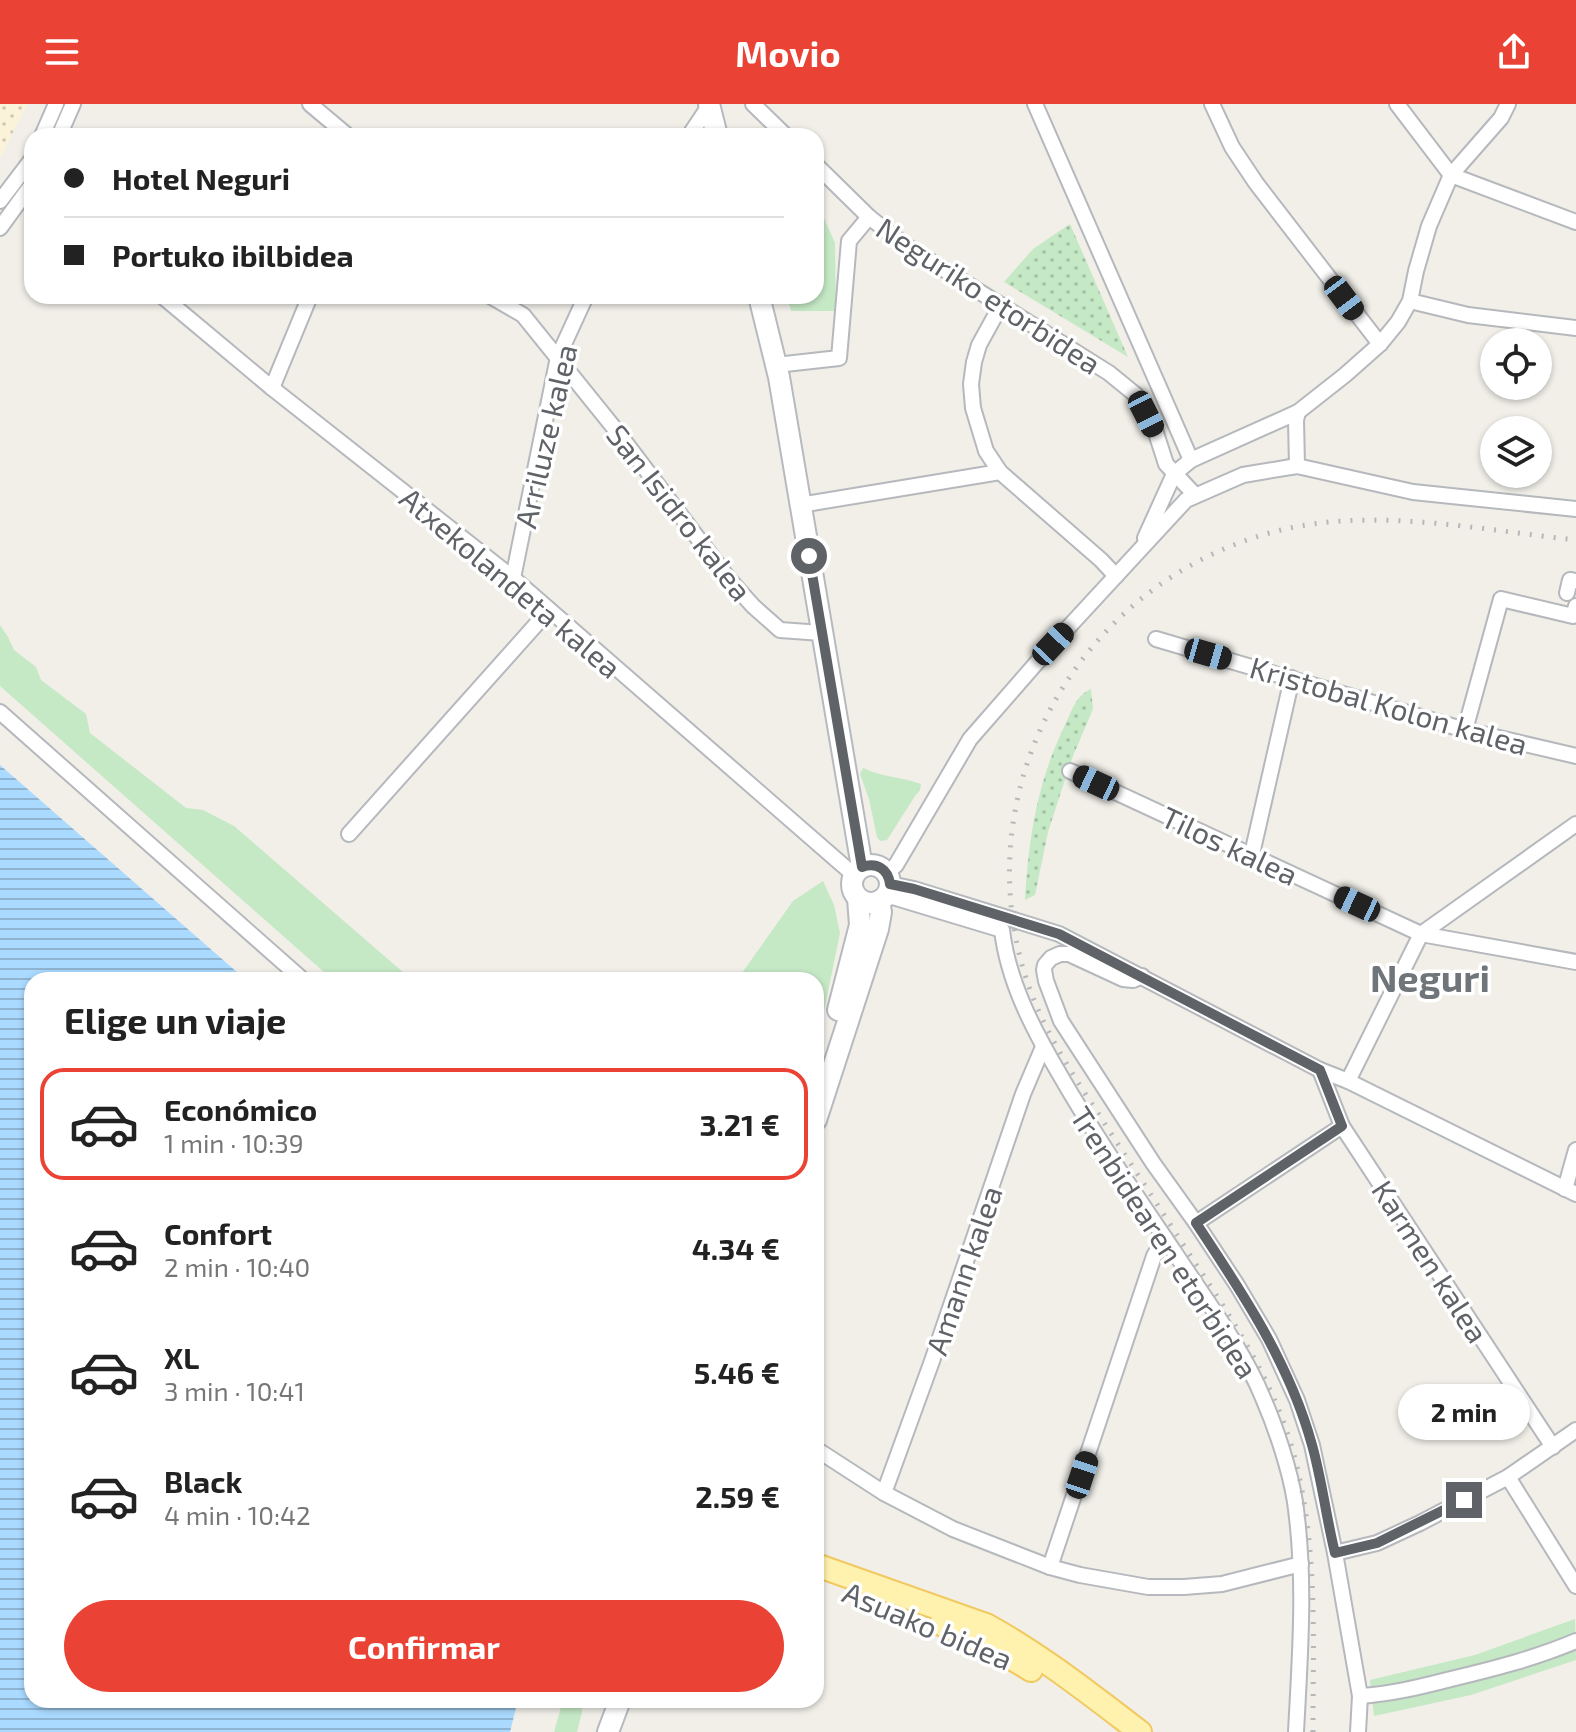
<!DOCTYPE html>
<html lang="es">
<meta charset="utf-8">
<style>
:root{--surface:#fff;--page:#f2f2f2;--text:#222;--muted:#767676;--line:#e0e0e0;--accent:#ea4335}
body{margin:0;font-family:"Exo 2",sans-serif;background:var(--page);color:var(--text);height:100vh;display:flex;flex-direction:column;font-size:30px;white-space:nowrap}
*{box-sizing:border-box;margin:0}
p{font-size:26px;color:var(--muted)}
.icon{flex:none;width:44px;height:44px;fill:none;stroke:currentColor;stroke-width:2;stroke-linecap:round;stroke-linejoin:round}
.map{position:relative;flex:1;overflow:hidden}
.side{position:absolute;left:24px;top:868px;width:800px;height:736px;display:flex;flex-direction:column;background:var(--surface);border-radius:24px;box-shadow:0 2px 6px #0004}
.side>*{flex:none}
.guide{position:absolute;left:24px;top:24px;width:800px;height:176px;border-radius:24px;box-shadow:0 2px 6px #0004;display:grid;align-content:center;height:176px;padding:0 40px;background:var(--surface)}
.buttons{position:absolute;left:1480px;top:224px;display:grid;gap:16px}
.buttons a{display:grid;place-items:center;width:72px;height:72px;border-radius:50%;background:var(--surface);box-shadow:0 2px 6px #0004;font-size:40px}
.end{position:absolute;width:36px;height:36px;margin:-18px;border:10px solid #5f6368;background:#fff;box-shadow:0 0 0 4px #fff}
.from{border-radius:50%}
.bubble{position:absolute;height:56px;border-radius:28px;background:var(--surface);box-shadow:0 2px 6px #0004;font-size:26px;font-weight:700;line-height:56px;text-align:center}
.car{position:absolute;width:24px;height:48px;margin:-24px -12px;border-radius:10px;box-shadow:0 0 6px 2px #0007;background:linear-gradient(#222 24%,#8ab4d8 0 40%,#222 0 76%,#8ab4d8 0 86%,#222 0)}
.guide b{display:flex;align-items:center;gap:28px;height:76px;font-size:30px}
.guide b+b{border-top:2px solid var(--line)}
.guide i{width:20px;height:20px;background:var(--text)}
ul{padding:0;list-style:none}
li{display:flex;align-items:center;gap:24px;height:112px;margin:0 16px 12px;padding:0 24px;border:4px solid transparent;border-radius:24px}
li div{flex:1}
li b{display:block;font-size:30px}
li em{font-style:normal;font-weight:700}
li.on{border-color:var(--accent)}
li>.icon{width:72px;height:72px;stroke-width:1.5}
h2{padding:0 40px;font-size:36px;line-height:96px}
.primary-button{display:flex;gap:16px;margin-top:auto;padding:16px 40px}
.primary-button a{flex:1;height:92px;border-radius:48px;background:var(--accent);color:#fff;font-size:32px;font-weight:700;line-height:92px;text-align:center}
header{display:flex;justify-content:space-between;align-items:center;height:104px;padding:0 40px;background:var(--accent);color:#fff;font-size:36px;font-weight:700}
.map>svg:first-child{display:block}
.grass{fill:url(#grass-dots)}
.sand{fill:url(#sand-dots)}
.park{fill:#c5e8c5}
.water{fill:url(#water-rules)}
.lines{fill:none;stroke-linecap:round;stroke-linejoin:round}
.street-casing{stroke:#b5b8bc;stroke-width:18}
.secondary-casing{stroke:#b6babf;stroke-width:24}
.primary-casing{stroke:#f2c960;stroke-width:26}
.street{stroke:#fff;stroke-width:14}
.secondary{stroke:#fff;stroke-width:20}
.primary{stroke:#fff2af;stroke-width:22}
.rail{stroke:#b6b7b8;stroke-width:5;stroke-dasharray:2 10;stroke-linecap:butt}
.route{stroke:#5f6368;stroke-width:10}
.labels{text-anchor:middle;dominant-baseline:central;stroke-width:7;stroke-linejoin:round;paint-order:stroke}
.street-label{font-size:30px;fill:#5f6368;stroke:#fff}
.district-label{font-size:38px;font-weight:bold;fill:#70757a;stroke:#fff}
</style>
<header><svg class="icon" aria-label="menu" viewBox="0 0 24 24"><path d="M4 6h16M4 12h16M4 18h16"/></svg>Movio<svg class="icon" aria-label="share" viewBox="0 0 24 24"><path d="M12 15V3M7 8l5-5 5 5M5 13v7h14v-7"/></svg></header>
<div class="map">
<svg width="1576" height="1628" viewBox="0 0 1576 1628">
<defs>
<pattern id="grass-dots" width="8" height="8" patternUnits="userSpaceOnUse" patternTransform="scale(2)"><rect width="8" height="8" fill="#c5e8c5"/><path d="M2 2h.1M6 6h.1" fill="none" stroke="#a3c0a4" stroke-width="1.8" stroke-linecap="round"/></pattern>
<pattern id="sand-dots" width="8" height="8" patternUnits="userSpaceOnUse" patternTransform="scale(2)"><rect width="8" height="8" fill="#fbf3d9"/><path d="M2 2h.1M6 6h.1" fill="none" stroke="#cec8b4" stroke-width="1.8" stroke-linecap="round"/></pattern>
<pattern id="water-rules" width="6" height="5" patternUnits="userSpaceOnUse" patternTransform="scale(2)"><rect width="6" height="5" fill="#aadaff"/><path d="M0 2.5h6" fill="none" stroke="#8eb4d2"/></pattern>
</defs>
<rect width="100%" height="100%" fill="#f1efe8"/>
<!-- grass -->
<g class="grass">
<polygon points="1070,120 1128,253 1004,178 1033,145"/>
<path d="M1091 585 1093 605 1073 652 1060 691 1048 728 1035 791 1025 796C1029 732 1037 678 1066 619 1073 604 1076 592 1091 585Z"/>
</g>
<!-- sand -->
<polygon class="sand" points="0,0 27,0 0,54"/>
<!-- park -->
<g class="park">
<polygon points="823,112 835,139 836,207 791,207 787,192 816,192 816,115"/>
<polygon points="0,521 8,533 14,546 36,563 41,576 86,610 90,629 186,704 203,706 234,722 412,876 333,876 0,582"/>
<path d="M863 664C881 673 902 673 921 680L920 686 915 692 887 736 880 737 877 733 869 695 860 670Z"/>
<polygon points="823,777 834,801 840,829 820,926 816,938 816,876 737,876 793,797"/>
<polygon points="1575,1515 1576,1556 1471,1591 1374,1612 1370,1576 1475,1551"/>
<polygon points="563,1596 582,1596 582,1608 577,1628 554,1628"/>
</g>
<!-- water -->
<polygon class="water" points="0,661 246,876 32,876 32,1596 518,1596 510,1628 0,1628"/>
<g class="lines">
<!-- street casing -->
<g class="street-casing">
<g id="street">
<polyline points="310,0 348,32"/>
<polyline points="753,0 786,32"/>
<polyline points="1035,0 1191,356"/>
<polyline points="1212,0 1232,43 1256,79 1380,240"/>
<polyline points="1397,0 1451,71 1576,118"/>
<polyline points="42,32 56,0"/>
<polyline points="59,32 73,0"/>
<polyline points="689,32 709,2"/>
<polyline points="816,61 869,113 905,141 1109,269 1136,291 1156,329 1166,360 1195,391"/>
<polyline points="0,97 32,55"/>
<polyline points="0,124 32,80"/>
<polyline points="162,192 272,284 513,474 854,771"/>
<polyline points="490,192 523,211 619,330 728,474 753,502 780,526 822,529"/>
<polyline points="1410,197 1468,211 1576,224"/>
<polyline points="1001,201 979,241 974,258 971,280 973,304 986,347 1000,368 1101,456 1116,472"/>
<polyline points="776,261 839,254 849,137 869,113"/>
<polyline points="272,284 310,192"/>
<polyline points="1297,362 1296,316 1298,308"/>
<polyline points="800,401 1000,368"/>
<polyline points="1145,434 1174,370 1191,356 1298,308 1345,271 1380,240 1398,218 1410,197 1416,167 1429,122 1451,71 1501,14 1508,0"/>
<polyline points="513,474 558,253 586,192"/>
<polyline points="1567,489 1570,476 1576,477"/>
<polyline points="1156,535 1465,626 1576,652"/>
<polyline points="0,608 303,876"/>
<polyline points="1465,626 1501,495 1573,512 1576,502"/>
<polyline points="1070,667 1421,830 1576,858"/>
<polyline points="349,730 549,506"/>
<polyline points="1252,750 1292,574"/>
<polyline points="887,769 896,761 970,635 1053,540 1186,396 1243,371 1297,362 1413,388 1576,405"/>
<polyline points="890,780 914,785 1059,830 1320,966 1348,977 1576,1090"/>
<path d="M886 791 1002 826C1008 878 1034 927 1060 971 1095 1032 1136 1091 1175 1149 1205 1195 1242 1243 1263 1294 1276 1324 1290 1366 1295 1398 1306 1475 1300 1551 1296 1628"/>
<polyline points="1142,872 1133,876 1123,875 1069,850 1060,850 1051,854 1045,861 1044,866 1046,877 1061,917 1153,1059 1196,1119 1237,1181 1269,1235 1297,1296 1312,1341 1335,1449 1360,1592 1358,1628"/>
<polyline points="1320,966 1342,1022 1553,1343"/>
<polyline points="1348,977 1421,830 1576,720"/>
<polyline points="1565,1085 1576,1046"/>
<polyline points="1196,1119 1342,1022"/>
<polyline points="816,1345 884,1389 953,1425 1050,1463 1080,1471 1148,1483 1184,1483 1222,1480 1301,1460"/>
<polyline points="1508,1373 1576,1482"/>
<polyline points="884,1389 932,1257 1023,990 1043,943"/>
<polyline points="1335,1449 1377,1439 1420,1419 1508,1373 1576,1326"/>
<polyline points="1050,1463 1154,1152 1165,1134"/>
<path d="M1360 1592C1391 1590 1420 1583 1451 1575 1493 1565 1536 1554 1576 1537"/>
</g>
</g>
<!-- secondary casing -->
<g class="secondary-casing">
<g id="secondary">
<polyline points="709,0 717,32"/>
<polyline points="759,192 779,273 862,763"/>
<circle cx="871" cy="780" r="19"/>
<polyline points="838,906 860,821 858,794"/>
<polyline points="816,1016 878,825 881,808 879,797"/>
<polyline points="608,1628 620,1596"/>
</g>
</g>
<!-- primary casing -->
<g class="primary-casing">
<g id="primary">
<path d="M816 1461 986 1521C1041 1551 1090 1590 1140 1628"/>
<path d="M941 1520C973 1532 1003 1548 1031 1566"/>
</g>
</g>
<!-- street -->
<use href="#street" class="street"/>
<!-- secondary -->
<use href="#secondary" class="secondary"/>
<!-- primary -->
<use href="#primary" class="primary"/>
<!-- rail -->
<path class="rail" d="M1313 1628C1313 1535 1318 1441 1294 1351 1274 1276 1230 1212 1188 1148 1152 1092 1115 1036 1079 980 1053 939 1030 897 1019 849 974 661 1093 471 1281 426 1375 403 1481 426 1576 436"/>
</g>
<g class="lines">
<!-- route -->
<path class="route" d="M809 452 862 763C877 758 888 765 890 780L914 785 1059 830 1320 966 1342 1022 1196 1119C1242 1188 1290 1260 1312 1341 1322 1376 1326 1413 1335 1449L1377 1439 1464 1396"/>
</g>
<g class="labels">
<!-- street labels -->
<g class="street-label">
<text transform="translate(989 191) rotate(33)">Neguriko etorbidea</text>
<text transform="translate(545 332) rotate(-77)">Arriluze kalea</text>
<text transform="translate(680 408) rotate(52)">San Isidro kalea</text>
<text transform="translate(511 478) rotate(40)">Atxekolandeta kalea</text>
<text transform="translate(1389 601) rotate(16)">Kristobal Kolon kalea</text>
<text transform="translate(1230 741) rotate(25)">Tilos kalea</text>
<text transform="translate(1165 1138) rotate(57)">Trenbidearen etorbidea</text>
<text transform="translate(1431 1157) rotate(57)">Karmen kalea</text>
<text transform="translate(963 1166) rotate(-71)">Amann kalea</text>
<text transform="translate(928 1521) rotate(23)">Asuako bidea</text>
</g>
<!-- district labels -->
<g class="district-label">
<text x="1430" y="873">Neguri</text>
</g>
</g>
</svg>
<div class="buttons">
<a><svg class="icon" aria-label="locate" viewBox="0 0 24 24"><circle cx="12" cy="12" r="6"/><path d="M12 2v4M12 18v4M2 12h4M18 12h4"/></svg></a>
<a><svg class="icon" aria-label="layers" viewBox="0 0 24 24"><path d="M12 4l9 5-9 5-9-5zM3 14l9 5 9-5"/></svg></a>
</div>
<i class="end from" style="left:809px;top:452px"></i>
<i class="end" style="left:1464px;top:1396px"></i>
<div class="bubble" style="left:1398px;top:1280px;width:132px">2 min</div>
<i class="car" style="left:1344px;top:194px;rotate:143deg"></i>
<i class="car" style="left:1146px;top:310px;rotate:153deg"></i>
<i class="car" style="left:1053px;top:540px;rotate:43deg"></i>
<i class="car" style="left:1208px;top:550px;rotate:106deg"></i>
<i class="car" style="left:1096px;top:679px;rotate:295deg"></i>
<i class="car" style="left:1357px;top:800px;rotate:295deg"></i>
<i class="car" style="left:1082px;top:1371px;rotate:18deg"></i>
<div class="guide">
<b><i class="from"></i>Hotel Neguri</b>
<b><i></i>Portuko ibilbidea</b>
</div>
<section class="side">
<h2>Elige un viaje</h2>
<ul>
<li class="on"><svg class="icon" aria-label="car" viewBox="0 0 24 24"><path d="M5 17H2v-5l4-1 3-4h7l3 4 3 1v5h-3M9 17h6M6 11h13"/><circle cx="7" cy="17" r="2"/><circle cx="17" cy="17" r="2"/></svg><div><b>Económico</b><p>1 min · 10:39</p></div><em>3.21 €</em></li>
<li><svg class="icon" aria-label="car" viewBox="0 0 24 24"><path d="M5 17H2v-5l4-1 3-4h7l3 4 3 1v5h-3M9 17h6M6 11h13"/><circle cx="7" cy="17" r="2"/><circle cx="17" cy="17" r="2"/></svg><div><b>Confort</b><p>2 min · 10:40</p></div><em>4.34 €</em></li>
<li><svg class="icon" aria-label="car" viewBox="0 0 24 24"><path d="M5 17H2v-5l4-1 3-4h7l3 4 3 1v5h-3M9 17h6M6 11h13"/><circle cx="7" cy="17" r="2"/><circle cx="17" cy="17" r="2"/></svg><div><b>XL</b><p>3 min · 10:41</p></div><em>5.46 €</em></li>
<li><svg class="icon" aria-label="car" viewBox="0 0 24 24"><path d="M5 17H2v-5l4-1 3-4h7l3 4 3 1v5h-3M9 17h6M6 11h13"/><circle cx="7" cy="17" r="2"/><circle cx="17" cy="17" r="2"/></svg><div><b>Black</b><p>4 min · 10:42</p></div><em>2.59 €</em></li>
</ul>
<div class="primary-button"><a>Confirmar</a></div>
</section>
</div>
